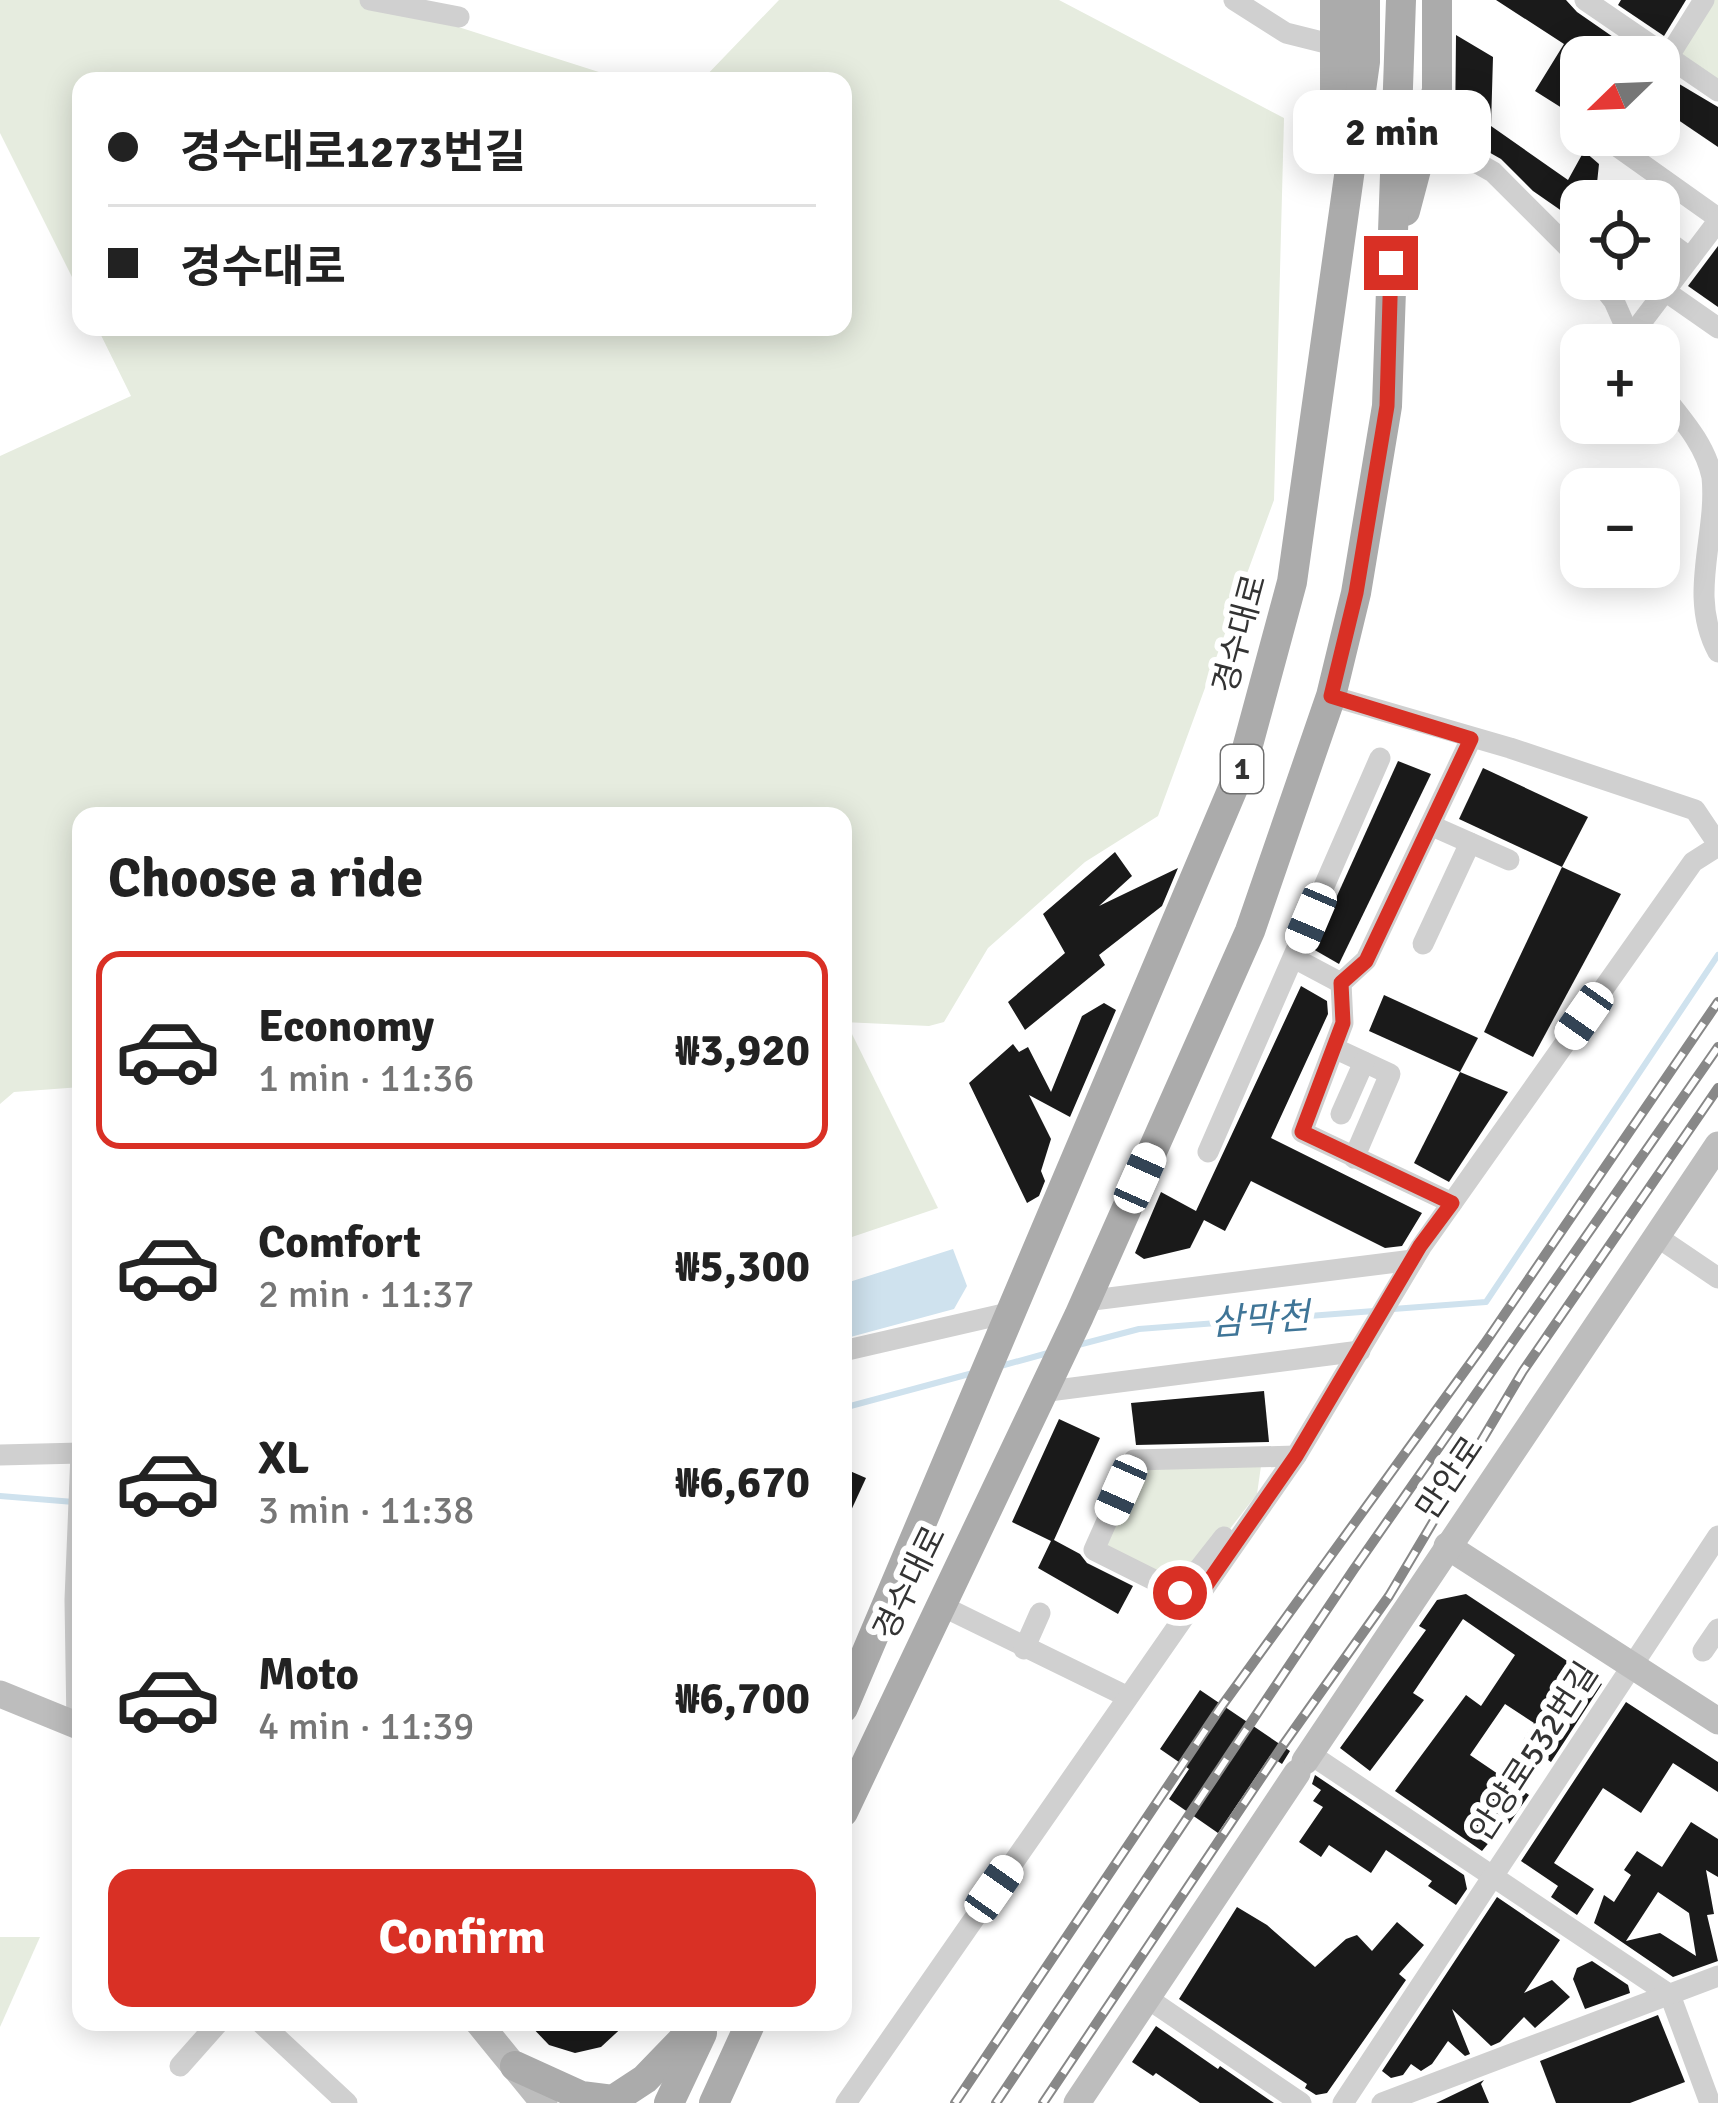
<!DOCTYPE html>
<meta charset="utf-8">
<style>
:root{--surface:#fff;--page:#f2f2f2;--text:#222;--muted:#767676;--line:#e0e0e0;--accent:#d93025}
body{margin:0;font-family:Signika,"Noto Sans KR",sans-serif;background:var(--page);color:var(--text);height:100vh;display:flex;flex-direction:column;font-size:45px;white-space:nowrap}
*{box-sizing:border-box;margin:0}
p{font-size:39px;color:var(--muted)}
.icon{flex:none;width:66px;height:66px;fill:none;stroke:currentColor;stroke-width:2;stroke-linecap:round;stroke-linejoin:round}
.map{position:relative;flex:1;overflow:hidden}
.panel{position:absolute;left:72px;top:807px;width:780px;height:1224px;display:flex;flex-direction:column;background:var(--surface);border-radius:24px;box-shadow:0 6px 30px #0003}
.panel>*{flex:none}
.top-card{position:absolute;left:72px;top:72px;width:780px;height:264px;border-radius:24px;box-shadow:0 6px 30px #0003;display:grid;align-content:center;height:264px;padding:0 36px;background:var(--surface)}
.needle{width:78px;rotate:247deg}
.controls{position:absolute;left:1560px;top:36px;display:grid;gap:24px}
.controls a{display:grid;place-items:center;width:120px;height:120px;border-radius:24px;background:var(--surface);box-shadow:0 6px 30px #0003;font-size:60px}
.end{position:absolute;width:54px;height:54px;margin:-27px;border:15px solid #d93025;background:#fff;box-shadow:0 0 0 6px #fff}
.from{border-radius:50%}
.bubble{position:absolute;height:84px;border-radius:24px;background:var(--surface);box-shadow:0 6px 30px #0003;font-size:39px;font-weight:700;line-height:84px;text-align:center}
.car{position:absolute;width:36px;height:72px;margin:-36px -18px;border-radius:15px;box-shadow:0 0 9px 3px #0007;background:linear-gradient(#fff 24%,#345 0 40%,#fff 0 76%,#345 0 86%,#fff 0)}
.top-card b{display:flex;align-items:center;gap:42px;height:114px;font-size:45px}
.top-card b+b{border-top:3px solid var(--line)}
.top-card i{width:30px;height:30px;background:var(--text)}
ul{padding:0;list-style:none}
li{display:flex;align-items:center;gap:36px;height:198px;margin:0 24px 18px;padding:0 12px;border:6px solid transparent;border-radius:24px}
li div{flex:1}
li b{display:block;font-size:45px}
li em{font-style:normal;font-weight:700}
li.current{border-color:var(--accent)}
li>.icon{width:108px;height:108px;stroke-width:1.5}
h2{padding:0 36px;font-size:54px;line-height:144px}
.button{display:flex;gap:24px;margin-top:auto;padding:24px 36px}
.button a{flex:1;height:138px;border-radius:24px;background:var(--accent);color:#fff;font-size:48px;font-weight:700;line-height:138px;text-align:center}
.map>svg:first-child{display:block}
.green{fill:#e6ecdf}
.water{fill:#cfe2ee}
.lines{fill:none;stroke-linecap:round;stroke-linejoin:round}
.stream{stroke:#cfe2ee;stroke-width:6}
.building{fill:#1a1a1a;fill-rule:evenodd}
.street{stroke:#d0d0d0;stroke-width:21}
.secondary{stroke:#bdbdbd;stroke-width:27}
.primary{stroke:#ababab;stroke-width:30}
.rail-casing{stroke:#888;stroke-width:10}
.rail{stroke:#fff;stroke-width:6;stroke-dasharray:18;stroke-linecap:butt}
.route{stroke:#d93025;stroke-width:15}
.labels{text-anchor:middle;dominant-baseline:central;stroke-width:12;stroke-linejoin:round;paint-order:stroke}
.shield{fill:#fff;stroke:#707070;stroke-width:3}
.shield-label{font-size:30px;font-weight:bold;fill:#333}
.street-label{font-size:33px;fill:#333;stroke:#fff}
.water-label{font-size:36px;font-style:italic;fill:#3f7597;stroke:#fff}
</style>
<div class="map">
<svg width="1718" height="2103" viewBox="0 0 1718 2103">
<rect width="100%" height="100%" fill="#fff"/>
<!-- green -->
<g class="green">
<polygon points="0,0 374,0 627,81 81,81 81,295 0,133"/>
<polygon points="779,0 1059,0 1284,118 1274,500 1158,816 1085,862 988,948 944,1022 929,1026 843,1022 843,816 81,816 81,1087 14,1092 0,1104 0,456 131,396 97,327 843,327 843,81 701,81"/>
<polygon points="1704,0 1718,0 1718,91 1667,59"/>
<polygon points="843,1028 849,1028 938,1208 843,1240"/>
<polygon points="1262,1459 1257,1494 1180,1593 1094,1550 1134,1460"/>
<polygon points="0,1937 40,1937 0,2027"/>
</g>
<!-- water -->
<polygon class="water" points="953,1249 967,1286 954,1309 843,1339 843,1284"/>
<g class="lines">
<!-- stream -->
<g class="stream">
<polyline points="1393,1309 1486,1302 1718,955"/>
<polyline points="1078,1345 1139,1329 1374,1311"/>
<polyline points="997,1367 1048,1353"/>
<polyline points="843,1408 973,1373"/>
<polyline points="0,1496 74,1502"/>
</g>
</g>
<!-- building -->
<g class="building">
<polygon points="1496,0 1566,0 1577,12 1642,57 1581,57 1581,120 1535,91 1564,44"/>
<polygon points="1621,0 1686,0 1664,36 1618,5"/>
<polygon points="1456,35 1493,57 1491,126 1568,180 1584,151 1599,164 1597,183 1586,201 1581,201 1579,213 1569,216 1533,191 1501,159 1455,133"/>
<polygon points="1659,72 1718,107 1718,147 1659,107"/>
<polygon points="1718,246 1718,307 1688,286"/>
<polygon points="1398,761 1431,774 1339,964 1313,949"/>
<polygon points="1483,768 1588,817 1562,867 1459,819"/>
<polygon points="1115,852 1132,876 1099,906 1178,868 1162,906 1099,955 1105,965 1025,1030 1008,1002 1065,953 1043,914"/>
<polygon points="1562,867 1621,894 1533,1057 1484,1032"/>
<polygon points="1301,986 1327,1001 1328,1014 1271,1138 1422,1213 1402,1246 1385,1248 1251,1181 1225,1231 1204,1220 1190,1248 1144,1259 1135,1253 1161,1192 1196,1211"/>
<polygon points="1384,995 1478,1038 1460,1072 1369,1031"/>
<polygon points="1104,1003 1116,1010 1070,1117 1029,1095 1051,1139 1041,1171 1045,1181 1039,1196 1027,1203 969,1083 1013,1044 1019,1052 1028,1047 1051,1092 1082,1016"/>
<polygon points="1460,1072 1508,1092 1449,1182 1414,1163"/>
<polygon points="1264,1391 1269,1442 1136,1445 1131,1403"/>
<polygon points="1059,1419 1100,1438 1054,1540 1080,1554 1087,1563 1133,1586 1118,1614 1038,1568 1051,1541 1012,1522"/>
<polygon points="843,1468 866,1478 843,1528"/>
<polygon points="1466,1594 1602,1684 1551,1762 1522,1742 1534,1723 1505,1704 1470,1755 1529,1795 1509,1824 1506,1822 1482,1851 1395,1791 1466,1695 1481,1706 1515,1655 1463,1619 1413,1693 1424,1700 1370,1771 1340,1748 1426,1630 1419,1626 1437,1600"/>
<polygon points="1200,1690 1290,1751 1282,1764 1270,1756 1218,1833 1169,1799 1189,1769 1160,1749"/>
<polygon points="1626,1702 1718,1762 1718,1792 1673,1763 1641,1813 1603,1788 1554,1863 1594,1889 1577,1915 1551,1897 1558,1886 1521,1861"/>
<polygon points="1315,1775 1464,1875 1467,1889 1456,1905 1428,1886 1432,1881 1386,1850 1371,1873 1329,1845 1321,1857 1299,1842 1323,1807 1313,1801 1321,1790 1312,1784"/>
<path d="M1691 1822 1718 1839V1877L1706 1870 1714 1914 1707 1915 1718 1961 1673 1977 1594 1923 1604 1895 1614 1902 1631 1875 1624 1870 1637 1851 1662 1867ZM1658 1892 1689 1913 1696 1956 1660 1933 1626 1941Z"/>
<polygon points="1497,1897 1560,1940 1524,1993 1552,1980 1570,1997 1535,2028 1524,2017 1500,2042 1491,2046 1452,2009 1470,2054 1465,2056 1448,2041 1432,2064 1421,2071 1411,2064 1403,2075 1391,2078 1382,2071"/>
<polygon points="1237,1907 1267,1925 1315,1967 1346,1939 1357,1935 1372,1951 1397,1922 1424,1945 1399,1974 1406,1980 1327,2093 1316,2095 1305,2088 1307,2084 1179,1999"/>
<polygon points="1592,1961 1628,1985 1630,1993 1585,2009 1573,1979 1577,1968"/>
<polygon points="1658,2015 1685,2082 1630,2103 1556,2103 1540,2061"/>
<polygon points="527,2022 628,2022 601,2047 575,2053 549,2045"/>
<polygon points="1156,2026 1218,2069 1220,2066 1274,2103 1200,2103 1156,2073 1153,2076 1132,2062"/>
<polygon points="1484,2080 1481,2084 1489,2103 1436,2103"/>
</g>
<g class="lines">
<!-- street -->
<g class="street">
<polyline points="370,0 459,17"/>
<polyline points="1234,0 1286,33 1334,45"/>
<polyline points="1585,0 1718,91"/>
<polyline points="1667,59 1704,0"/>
<polyline points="1426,134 1493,172 1581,260"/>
<polyline points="1601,135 1718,218"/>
<polyline points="1659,235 1690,258"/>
<polyline points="1597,279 1614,301 1633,344"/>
<polyline points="1665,291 1718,328"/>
<polyline points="1631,336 1718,221"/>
<path d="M1659 390C1680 417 1705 443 1712 477 1718 535 1687 595 1718 652"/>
<polyline points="1331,696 1510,748 1695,810 1718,844"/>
<polyline points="1430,825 1509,860"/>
<polyline points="1423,944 1470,843"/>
<polyline points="1294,958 1341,983"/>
<polyline points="1334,1048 1390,1074 1354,1158"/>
<polyline points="1341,1114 1364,1062"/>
<polyline points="1208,1152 1380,758"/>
<polyline points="1452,1203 1302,1132 1343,1023 1341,983 1366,960 1471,739"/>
<polyline points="1656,1236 1718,1278"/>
<polyline points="1085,1301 1413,1260"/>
<polyline points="843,1351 1008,1313"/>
<polyline points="1041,1392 1360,1351"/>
<polyline points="0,1455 81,1453"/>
<polyline points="1180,1593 1224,1537"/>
<polyline points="1196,1601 1094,1550 1134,1460 1296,1456"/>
<polyline points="940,1605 1128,1697"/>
<polyline points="1024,1649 1040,1613"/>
<polyline points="1703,1651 1718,1629"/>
<polyline points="77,1725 75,1600 81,1453"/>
<polyline points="1310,1754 1670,1995 1710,2103"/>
<polyline points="1147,1998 1301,2103"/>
<polyline points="260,2022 347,2103"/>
<polyline points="180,2066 219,2022"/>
<polyline points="846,2103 1296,1456 1421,1247 1693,862 1718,846"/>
<polyline points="1343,2103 1718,1536"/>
<polyline points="1382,2103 1718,1976"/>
</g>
<!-- secondary -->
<g class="secondary">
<polyline points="1447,1546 1718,1721"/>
<polyline points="0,1694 81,1727"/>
<polyline points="1305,1761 1718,1145"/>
<polyline points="478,2022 544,2103"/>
<polyline points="1077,2103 1297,1773"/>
</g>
<!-- primary -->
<g class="primary">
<polyline points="1335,0 1335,104 1342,152"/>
<polyline points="1405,211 1437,90 1437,0"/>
<polyline points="843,1708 1242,767 1292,582 1365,62 1365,0"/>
<polyline points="843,1812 1079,1316 1250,931 1331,696 1356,593 1387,406 1401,0"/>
<polyline points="515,2066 581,2096 613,2100 645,2079 700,2022"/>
<polyline points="669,2103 702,2033"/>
<polyline points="714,2103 751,2022"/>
</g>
<!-- rail casing -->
<g class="rail-casing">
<g id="rail">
<polyline points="955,2103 1221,1707 1485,1343 1718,1002"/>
<polyline points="996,2103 1354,1569 1718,1047"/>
<polyline points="1043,2103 1281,1748 1389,1596 1523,1371 1718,1088"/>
</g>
</g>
<!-- rail -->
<use href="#rail" class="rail"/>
</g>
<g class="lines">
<!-- route -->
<polyline class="route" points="1180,1593 1196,1600 1296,1456 1420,1246 1452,1203 1302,1132 1343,1023 1341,983 1366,961 1471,739 1331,696 1356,593 1387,406 1391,263"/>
</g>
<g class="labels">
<!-- shield labels -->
<rect class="shield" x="1221" y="745" width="42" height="48" rx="9"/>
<g class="shield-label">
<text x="1242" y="769">1</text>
</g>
<!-- street labels -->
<g class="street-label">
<text transform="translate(1240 634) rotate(-75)">경수대로</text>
<text transform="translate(1450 1478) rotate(-56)">만안로</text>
<text transform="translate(910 1583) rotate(-64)">경수대로</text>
<text transform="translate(1534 1752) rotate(-57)">안양로532번길</text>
</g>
<!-- water labels -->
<g class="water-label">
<text transform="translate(1260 1320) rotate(-4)">삼막천</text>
</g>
</g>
</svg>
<div class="controls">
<a><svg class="needle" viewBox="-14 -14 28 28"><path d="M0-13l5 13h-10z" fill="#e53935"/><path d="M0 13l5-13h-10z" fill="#767676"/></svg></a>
<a><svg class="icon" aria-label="locate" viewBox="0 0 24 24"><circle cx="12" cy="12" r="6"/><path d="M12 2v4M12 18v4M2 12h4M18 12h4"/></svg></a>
<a>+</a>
<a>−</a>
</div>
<i class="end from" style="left:1180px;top:1593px"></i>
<i class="end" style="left:1391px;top:263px"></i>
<div class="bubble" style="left:1293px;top:90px;width:198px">2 min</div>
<i class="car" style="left:1311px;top:918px;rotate:203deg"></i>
<i class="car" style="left:1584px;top:1016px;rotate:215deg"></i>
<i class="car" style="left:1140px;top:1178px;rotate:24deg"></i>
<i class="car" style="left:1121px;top:1490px;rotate:204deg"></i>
<i class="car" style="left:994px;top:1889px;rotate:35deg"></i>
<div class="top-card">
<b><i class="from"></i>경수대로1273번길</b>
<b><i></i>경수대로</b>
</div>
<section class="panel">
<h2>Choose a ride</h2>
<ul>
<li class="current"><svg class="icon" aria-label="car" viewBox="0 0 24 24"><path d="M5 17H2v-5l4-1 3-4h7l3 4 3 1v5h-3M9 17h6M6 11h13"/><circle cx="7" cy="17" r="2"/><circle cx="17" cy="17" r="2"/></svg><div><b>Economy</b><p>1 min · 11:36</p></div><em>₩3,920</em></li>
<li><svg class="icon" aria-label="car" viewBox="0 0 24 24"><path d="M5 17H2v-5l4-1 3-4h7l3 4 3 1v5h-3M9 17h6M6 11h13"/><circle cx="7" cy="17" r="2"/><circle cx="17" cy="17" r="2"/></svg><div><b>Comfort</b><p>2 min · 11:37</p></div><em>₩5,300</em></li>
<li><svg class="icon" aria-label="car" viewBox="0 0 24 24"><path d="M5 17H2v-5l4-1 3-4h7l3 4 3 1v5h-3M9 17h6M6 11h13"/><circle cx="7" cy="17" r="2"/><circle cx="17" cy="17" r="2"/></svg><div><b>XL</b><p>3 min · 11:38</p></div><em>₩6,670</em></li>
<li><svg class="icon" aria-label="car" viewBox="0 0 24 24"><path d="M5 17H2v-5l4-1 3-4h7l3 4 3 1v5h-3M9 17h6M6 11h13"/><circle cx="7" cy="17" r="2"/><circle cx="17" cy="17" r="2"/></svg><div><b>Moto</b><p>4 min · 11:39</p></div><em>₩6,700</em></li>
</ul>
<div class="button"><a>Confirm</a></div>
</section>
</div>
